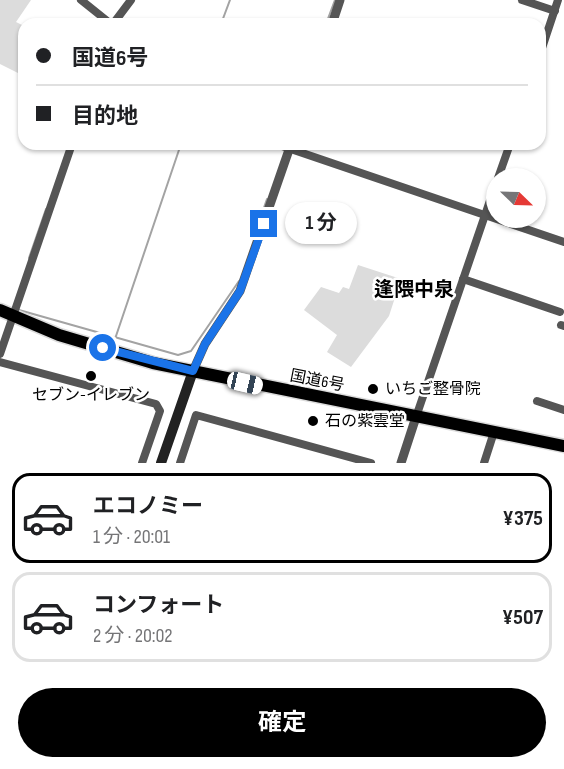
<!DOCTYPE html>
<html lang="ja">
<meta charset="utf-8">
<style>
:root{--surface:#fff;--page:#f2f2f2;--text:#202124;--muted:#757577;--line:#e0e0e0;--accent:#000}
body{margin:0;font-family:"Sofia Sans Condensed","Noto Sans JP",sans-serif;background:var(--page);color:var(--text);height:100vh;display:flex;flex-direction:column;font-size:22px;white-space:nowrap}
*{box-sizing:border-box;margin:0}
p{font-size:20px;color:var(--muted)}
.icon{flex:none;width:33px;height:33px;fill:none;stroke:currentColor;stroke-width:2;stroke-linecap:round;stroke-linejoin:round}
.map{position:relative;height:463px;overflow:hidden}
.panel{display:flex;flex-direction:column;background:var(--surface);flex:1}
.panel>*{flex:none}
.hud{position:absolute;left:18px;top:18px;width:528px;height:132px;border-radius:18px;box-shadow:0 2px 4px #0004;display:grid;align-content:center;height:132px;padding:0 18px;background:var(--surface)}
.needle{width:39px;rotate:113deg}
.controls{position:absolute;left:486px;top:168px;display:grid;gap:12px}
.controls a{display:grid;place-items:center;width:60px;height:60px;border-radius:50%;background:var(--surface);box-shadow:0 2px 4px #0004;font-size:30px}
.end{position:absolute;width:27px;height:27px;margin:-14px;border:8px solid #1a73e8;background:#fff;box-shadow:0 0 0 3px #fff}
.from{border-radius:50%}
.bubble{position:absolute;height:42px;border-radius:21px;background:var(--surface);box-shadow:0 2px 4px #0004;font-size:20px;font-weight:700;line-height:42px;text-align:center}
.car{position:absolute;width:18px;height:36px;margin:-18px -9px;border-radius:8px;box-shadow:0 0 4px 2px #0007;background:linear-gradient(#fff 24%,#345 0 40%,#fff 0 76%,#345 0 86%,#fff 0)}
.hud b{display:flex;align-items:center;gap:21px;height:57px;font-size:22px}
.hud b+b{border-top:2px solid var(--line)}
.hud i{width:15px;height:15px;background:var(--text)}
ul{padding:10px 0 0;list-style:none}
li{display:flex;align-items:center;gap:18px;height:90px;margin:0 12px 9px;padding:0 6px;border:3px solid var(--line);border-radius:18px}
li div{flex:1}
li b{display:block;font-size:22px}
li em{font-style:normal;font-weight:700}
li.active{border-color:var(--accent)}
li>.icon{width:54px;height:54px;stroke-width:1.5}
.cta{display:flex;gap:12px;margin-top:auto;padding:12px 18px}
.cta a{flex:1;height:69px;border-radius:36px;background:var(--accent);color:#fff;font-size:24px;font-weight:700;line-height:69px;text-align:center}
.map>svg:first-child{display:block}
.green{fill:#dcdcdc}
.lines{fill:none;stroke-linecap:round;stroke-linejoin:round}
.stream{stroke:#a3a3a3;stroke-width:2}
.trunk-casing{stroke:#dbdbdb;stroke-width:15}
.minor{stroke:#555;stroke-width:8}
.tertiary{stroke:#555;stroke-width:9}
.secondary{stroke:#222;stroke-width:10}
.trunk{stroke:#000;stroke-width:12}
.route{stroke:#1a73e8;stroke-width:8}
.poi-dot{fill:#000;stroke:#fff;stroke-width:2}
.labels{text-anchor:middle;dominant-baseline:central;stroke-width:5;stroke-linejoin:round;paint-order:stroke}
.street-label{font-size:16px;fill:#000;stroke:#fff}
.poi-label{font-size:16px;fill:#000;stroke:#fff;text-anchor:start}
.quarter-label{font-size:20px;font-weight:bold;fill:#000;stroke:#fff}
</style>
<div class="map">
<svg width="564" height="463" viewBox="0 0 564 463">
<rect width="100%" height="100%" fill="#fff"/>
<!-- green -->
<g class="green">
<polygon points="0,0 31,0 16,22 24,26 24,76 0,64"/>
<polygon points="358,265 401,279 389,316 351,367 327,352 337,335 304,310 321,287 339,293 343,287 349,289"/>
</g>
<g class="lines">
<!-- stream -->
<g class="stream">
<polyline points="221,24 230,0"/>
<polyline points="326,24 335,0"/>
<polyline points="254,236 267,199"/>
<polyline points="29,258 46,209"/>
<polyline points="19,310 178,355 191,351 239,281"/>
<polyline points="115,339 181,144"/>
</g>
<!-- trunk casing -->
<g class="trunk-casing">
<polyline id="trunk" points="0,310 59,335 153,363 564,446"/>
</g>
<!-- minor -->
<g class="minor">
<polyline points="81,0 111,24"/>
<polyline points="522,0 555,11"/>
<polyline points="113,24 131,0"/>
<polyline points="540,54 558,0"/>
<polyline points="276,144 564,242"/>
<polyline points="498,178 510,144"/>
<polyline points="463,279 560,312"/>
<polyline points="561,325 564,326"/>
<polyline points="0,354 72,144"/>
<polyline points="0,362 156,404 160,411 142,463"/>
<polyline points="537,401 564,410"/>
<polyline points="416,417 496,183"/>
<polyline points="180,463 196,415 371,463"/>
<polyline points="484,463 494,432"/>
</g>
<!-- tertiary -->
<g class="tertiary">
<polyline points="332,24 340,0"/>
<polyline points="193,371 205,344 240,291 291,144"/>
<polyline points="401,463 416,417"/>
</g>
<!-- secondary -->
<polyline class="secondary" points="161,463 193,371"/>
<!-- trunk -->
<use href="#trunk" class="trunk"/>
</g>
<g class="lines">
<!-- route -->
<polyline class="route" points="103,348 193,371 205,344 240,291 264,224"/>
</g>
<!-- markers -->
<g class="poi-dot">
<circle cx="91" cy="376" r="6"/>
<circle cx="373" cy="389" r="6"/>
<circle cx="313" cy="421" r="6"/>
</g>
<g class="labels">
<!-- street labels -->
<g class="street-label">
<text transform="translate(317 381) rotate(11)">国道6号</text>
</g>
<!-- poi labels -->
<g class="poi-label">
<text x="385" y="389">いちご整骨院</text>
<text x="91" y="395" text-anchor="middle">セブン-イレブン</text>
<text x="325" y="421">石の紫雲堂</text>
</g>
<!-- quarter labels -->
<g class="quarter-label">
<text x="414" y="290">逢隈中泉</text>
</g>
</g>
</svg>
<div class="controls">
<a><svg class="needle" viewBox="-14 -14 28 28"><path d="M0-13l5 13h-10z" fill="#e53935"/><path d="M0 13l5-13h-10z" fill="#757577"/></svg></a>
</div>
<i class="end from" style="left:103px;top:348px"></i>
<i class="end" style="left:264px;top:224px"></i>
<div class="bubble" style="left:285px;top:202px;width:72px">1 分</div>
<i class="car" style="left:245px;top:383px;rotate:103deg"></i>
<div class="hud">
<b><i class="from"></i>国道6号</b>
<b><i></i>目的地</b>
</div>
</div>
<section class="panel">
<ul>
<li class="active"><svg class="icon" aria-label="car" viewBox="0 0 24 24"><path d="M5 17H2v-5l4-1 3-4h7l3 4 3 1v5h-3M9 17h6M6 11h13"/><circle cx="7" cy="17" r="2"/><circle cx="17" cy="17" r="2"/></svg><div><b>エコノミー</b><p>1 分 · 20:01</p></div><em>¥375</em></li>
<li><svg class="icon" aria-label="car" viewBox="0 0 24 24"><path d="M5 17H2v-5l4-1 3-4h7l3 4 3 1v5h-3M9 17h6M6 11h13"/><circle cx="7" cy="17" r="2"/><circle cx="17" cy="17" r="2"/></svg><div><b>コンフォート</b><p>2 分 · 20:02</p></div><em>¥507</em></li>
</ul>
<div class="cta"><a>確定</a></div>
</section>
